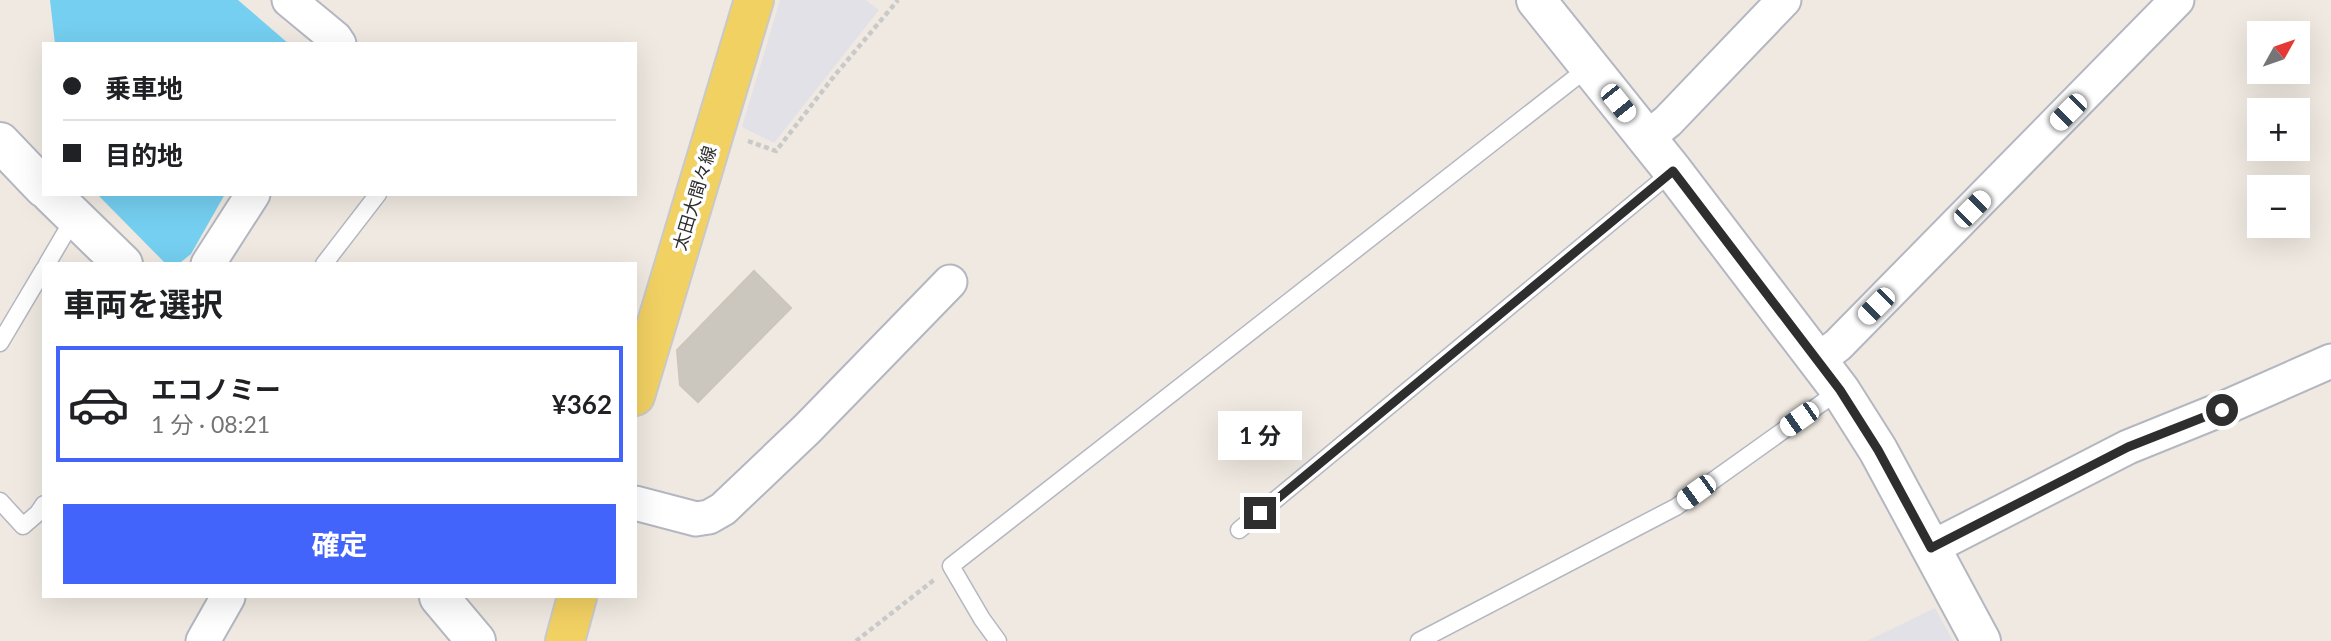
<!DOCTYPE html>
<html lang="ja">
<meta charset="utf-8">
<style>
:root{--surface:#fff;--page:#f2f2f2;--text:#202124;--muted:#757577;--line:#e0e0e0;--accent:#4264fb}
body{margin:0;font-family:Lato,"Noto Sans JP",sans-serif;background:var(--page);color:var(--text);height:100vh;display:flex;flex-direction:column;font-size:26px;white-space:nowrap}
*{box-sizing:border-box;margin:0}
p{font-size:23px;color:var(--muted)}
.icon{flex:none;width:38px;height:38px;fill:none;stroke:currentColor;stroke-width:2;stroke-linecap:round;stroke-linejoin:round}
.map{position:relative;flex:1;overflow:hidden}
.side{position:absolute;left:42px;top:262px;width:595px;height:336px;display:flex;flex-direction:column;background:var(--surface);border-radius:0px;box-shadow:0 7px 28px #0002}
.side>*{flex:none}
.hud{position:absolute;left:42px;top:42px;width:595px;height:154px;border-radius:0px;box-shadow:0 7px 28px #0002;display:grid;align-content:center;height:154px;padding:0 21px;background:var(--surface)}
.needle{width:46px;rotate:50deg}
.tools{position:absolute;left:2247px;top:21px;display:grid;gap:14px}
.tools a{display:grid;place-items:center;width:63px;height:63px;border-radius:0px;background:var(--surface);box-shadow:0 7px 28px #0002;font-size:35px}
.end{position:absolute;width:32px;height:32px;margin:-16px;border:9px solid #2e2e2e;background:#fff;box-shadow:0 0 0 4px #fff}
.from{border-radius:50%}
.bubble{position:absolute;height:49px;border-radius:0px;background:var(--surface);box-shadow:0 7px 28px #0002;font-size:23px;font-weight:700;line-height:49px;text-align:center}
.car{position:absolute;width:21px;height:42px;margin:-21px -10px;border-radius:9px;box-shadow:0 0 5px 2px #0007;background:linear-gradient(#fff 24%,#345 0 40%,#fff 0 76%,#345 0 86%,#fff 0)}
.hud b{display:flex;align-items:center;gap:24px;height:66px;font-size:26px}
.hud b+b{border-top:2px solid var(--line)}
.hud i{width:18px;height:18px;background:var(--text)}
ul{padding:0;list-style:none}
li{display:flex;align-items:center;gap:21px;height:116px;margin:0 14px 10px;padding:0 7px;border:4px solid var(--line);border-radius:0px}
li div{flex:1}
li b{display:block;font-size:26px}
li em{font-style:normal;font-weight:700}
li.on{border-color:var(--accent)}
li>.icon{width:63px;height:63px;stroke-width:1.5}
h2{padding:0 21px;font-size:32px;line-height:84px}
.primary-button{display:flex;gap:14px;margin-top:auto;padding:14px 21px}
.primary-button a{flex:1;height:80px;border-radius:0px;background:var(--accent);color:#fff;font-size:28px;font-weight:700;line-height:80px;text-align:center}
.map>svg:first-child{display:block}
.industrial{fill:#e3e1e8}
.water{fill:#75cff0}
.building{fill:#cbc7bf;stroke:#cbc5ba;stroke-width:2}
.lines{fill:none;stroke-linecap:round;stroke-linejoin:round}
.lane-casing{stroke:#b4b7c1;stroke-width:19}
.street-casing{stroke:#b4b7c1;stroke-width:37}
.secondary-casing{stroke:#b4b7c1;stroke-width:42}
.primary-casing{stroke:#c9c9c9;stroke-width:42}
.path{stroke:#c9c9c9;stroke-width:4.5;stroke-dasharray:5 3.5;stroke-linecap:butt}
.lane{stroke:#fff;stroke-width:16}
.street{stroke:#fff;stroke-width:33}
.secondary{stroke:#fff;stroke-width:38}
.primary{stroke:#f2d163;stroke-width:38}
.route{stroke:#2e2e2e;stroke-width:9}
.labels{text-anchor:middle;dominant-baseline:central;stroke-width:7;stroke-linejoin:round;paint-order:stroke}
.street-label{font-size:18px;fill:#2e2e2e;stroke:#fff}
</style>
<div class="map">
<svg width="2331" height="641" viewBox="0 0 2331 641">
<rect width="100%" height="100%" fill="#efe9e1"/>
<!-- industrial -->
<g class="industrial">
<polygon points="780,0 866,0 879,10 774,143 742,127"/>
<polygon points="1935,608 1953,641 1867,641"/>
</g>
<!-- water -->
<g class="water">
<polygon points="50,0 238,0 289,44 55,44"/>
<polygon points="97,194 225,194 191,254 181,262 164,262"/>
</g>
<!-- building -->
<polygon class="building" points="754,271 791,308 698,402 680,385 677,350"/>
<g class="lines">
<!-- lane casing -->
<g class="lane-casing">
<g id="lane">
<polyline points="47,264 74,218"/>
<polyline points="324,264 378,194"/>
<polyline points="0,343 44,269"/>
<polyline points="0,501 23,526 38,513 44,504"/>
<polyline points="1239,530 1673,171"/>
<polyline points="998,641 982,619 951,566 1589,67"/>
<polyline points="1419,641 1676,507 1840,390"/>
</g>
</g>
<!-- street casing -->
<g class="street-casing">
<g id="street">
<polyline points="289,0 335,38 339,44"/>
<polyline points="1647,138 1668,121 1784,0"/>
<polyline points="208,264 253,194"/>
<polyline points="1818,360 1838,345 2177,0"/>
<polyline points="635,503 696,519 709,517 723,509 807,429 950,282"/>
<polyline points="1931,548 2128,447 2222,409 2331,361"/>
<polyline points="203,641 228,597"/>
</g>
</g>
<!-- secondary casing -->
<g class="secondary-casing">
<g id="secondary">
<polyline points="1536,0 1673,171 1840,390 1878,450 1981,641"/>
<polyline points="0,142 44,188"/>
<polyline points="51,194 123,264"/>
<polyline points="439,597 476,641"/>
</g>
</g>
<!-- primary casing -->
<g class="primary-casing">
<g id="primary">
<polyline points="635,396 754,0"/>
<polyline points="565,641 577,597"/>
</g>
</g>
<!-- path -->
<g class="path">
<polyline points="748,141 776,151 835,75 898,0"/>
<polyline points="856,641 934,580"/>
</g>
<!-- lane -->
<use href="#lane" class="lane"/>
<!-- street -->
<use href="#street" class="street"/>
<!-- secondary -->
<use href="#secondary" class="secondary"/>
<!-- primary -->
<use href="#primary" class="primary"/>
</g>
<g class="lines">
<!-- route -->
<polyline class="route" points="1260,513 1673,171 1840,390 1878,450 1931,548 2128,447 2222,410"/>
</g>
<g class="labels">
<!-- street labels -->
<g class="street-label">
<text transform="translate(694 198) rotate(-73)">太田大間々線</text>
</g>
</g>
</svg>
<div class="tools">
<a><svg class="needle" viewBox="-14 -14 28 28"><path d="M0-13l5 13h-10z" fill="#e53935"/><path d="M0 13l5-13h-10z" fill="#757577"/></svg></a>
<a>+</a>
<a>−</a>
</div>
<i class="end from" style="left:2222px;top:410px"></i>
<i class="end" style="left:1260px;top:513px"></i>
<div class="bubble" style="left:1218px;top:411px;width:84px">1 分</div>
<i class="car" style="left:1618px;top:103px;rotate:141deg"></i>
<i class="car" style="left:2068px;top:112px;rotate:225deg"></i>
<i class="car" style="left:1972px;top:209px;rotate:45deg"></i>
<i class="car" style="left:1876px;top:306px;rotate:225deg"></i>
<i class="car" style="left:1799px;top:419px;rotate:235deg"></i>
<i class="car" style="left:1696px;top:492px;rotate:234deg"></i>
<div class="hud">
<b><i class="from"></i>乗車地</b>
<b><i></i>目的地</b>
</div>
<section class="side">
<h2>車両を選択</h2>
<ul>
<li class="on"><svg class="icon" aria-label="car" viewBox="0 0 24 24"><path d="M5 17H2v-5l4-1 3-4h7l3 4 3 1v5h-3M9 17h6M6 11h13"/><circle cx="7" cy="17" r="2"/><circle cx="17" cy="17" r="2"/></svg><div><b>エコノミー</b><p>1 分 · 08:21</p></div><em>¥362</em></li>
</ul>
<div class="primary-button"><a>確定</a></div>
</section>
</div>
